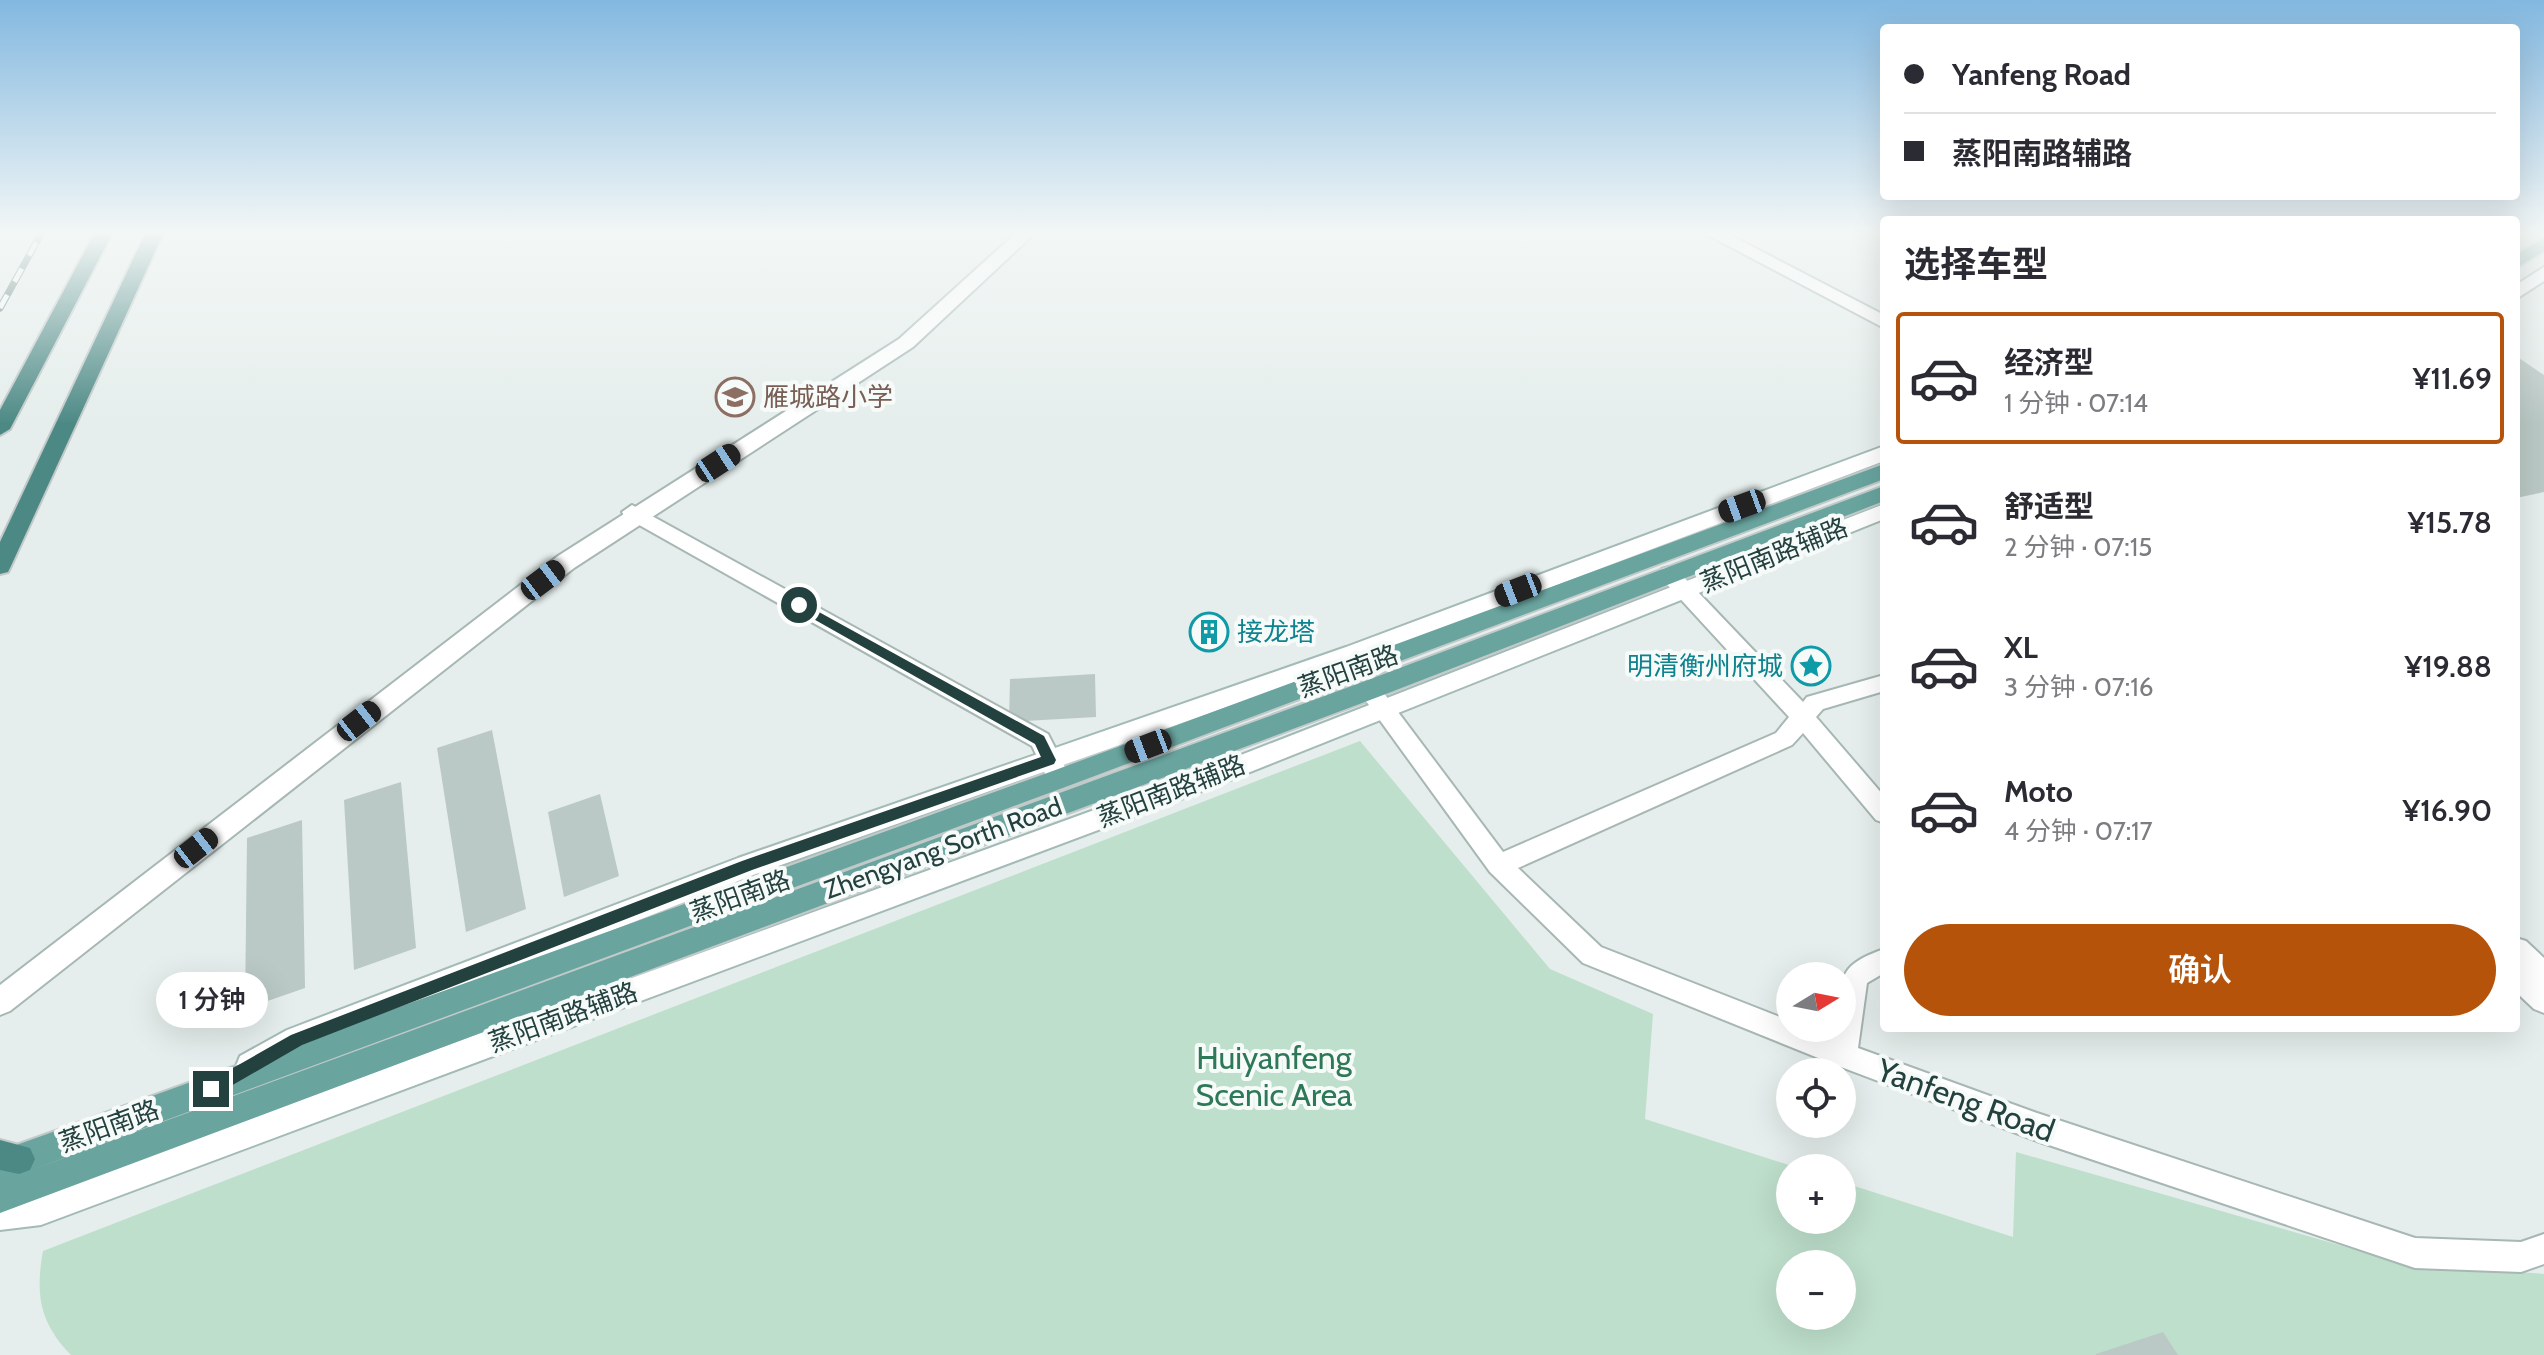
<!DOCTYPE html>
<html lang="zh">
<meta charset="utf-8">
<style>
:root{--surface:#fff;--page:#f7f7f7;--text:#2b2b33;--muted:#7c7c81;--line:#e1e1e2;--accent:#b45309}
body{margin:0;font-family:Cabin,"Noto Sans SC",sans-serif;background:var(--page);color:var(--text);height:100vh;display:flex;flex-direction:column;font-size:30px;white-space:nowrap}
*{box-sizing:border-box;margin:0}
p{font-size:26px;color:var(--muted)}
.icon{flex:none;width:44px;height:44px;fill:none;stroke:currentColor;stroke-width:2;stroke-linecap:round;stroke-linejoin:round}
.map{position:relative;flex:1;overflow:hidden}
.side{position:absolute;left:1880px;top:216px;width:640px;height:816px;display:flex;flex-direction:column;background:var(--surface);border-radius:8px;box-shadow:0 8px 32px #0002}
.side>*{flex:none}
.hud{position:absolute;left:1880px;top:24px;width:640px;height:176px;border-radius:8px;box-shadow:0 8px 32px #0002;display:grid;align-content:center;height:176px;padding:0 24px;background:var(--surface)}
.needle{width:52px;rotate:80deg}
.fabs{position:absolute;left:1776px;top:962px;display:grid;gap:16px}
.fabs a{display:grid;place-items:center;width:80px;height:80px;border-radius:50%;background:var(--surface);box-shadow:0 8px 32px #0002;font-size:40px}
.end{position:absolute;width:36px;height:36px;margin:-18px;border:10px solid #23413e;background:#fff;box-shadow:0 0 0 4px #fff}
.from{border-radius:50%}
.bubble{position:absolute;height:56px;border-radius:28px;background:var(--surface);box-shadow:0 8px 32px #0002;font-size:26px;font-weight:600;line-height:56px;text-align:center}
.car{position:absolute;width:24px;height:48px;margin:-24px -12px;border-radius:10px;box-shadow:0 0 6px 2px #0007;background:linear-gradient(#222 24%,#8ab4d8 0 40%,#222 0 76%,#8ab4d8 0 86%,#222 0)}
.hud b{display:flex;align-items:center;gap:28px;height:76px;font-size:30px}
.hud b+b{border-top:2px solid var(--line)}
.hud i{width:20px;height:20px;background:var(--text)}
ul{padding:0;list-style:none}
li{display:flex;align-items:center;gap:24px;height:132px;margin:0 16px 12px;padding:0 8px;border:4px solid transparent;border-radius:8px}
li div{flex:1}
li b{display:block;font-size:30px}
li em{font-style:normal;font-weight:600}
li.selected{border-color:var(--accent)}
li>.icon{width:72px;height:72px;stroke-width:1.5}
h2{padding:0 24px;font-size:36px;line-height:96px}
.action{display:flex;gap:16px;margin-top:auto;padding:16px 24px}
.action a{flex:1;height:92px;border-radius:48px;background:var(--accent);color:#fff;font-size:32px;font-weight:600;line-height:92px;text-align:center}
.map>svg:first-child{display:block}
.green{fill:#bedfcc;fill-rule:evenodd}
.building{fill:#bac9c5}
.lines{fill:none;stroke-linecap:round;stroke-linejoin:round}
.minor-casing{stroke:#a7b7b4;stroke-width:4}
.tertiary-casing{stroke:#a7b7b4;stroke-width:4}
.secondary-casing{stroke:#a3bab6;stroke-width:4}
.primary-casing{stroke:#c1cac9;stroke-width:4}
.trunk-casing{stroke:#c1cac9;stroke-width:4}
.minor{fill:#fff;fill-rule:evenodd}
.tertiary{fill:#fff;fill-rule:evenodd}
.secondary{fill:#fff;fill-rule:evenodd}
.primary{fill:#69a49f;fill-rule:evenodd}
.trunk{fill:#4c8985;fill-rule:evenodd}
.rail-casing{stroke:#5e7c79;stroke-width:7}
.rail{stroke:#f6faf9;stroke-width:5;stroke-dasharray:15;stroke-linecap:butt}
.route{fill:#23413e}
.labels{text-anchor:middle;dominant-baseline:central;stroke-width:8;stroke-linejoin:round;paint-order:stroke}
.education-label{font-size:26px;fill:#785e54;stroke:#f6faf9;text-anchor:start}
.street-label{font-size:26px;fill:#23413e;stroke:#f6faf9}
.culture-label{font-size:26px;fill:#0d838f;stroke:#f6faf9;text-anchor:start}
.near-park-label{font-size:32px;fill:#2d7957;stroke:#f6faf9}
.near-street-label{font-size:32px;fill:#23413e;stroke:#f6faf9}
</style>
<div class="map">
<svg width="2544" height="1355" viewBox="0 0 2544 1355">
<rect width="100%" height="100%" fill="#e5eeec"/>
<!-- green -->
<path class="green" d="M1360 741 1550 969 1653 1014 1645 1119 1798 1168H1790V1220H1842V1182L2013 1237 2016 1152 2405 1264 2544 1274V1355H71C40 1323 35 1295 43 1251ZM1790 1264H1842V1316H1790Z"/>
<!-- building -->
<g class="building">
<polygon points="2516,356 2544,375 2544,492 2516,498"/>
<circle cx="1209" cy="633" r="13"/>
<polygon points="1095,674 1096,717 1009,722 1010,679"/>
<polygon points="492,730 526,909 466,932 437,748"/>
<polygon points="401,782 416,948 354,970 344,800"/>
<polygon points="600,794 619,876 564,897 548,812"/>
<polygon points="302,820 305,988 245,1009 247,838"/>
<polygon points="2163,1332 2178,1355 2096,1355 2096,1354"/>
</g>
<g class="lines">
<!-- minor casing -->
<g class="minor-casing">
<g id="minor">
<polygon points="632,505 1048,734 1071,779 1067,786 1059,788 1051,786 1032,746 625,517 622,512"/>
<path d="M1669 567 1676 569 1803 702 1807 697 1884 675V691L1823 709 1816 717 1884 796V823L1876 820 1803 733 1792 745 1518 868 1601 947 1790 1021V1028H1807L1832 1038 1834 1028H1842C1842 980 1833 967 1884 949V973L1867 983 1858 1048 2037 1113 2415 1238 2521 1242 2544 1234V1264L2521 1272 2415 1268 2037 1141 1833 1064 1583 963 1490 872 1358 690 1361 684 1369 682 1377 684 1503 852 1776 733 1789 717 1662 579 1659 574 1662 569Z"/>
</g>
</g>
<!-- tertiary casing -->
<g class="tertiary-casing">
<g id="tertiary">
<polygon points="1015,234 1034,234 913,347 574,568 10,1011 0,1015 0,985 558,556 899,339"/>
<polygon points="1706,234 1728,234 1884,315 1884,328"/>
<polygon points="2516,938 2526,941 2544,958 2544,1013 2534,1009 2516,992"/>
</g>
</g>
<!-- secondary casing -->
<g class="secondary-casing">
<g id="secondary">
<polygon points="2544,267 2544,281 2516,299 2516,285"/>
<polygon points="1884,446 1884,461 1362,659 756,874 307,1050 251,1080 240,1076 236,1066 240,1056 287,1030 738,858 1346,647"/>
<polygon points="1884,504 1884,519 1200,792 41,1225 0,1230 0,1198 41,1193 1182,778"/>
</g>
</g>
<!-- primary casing -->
<g class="primary-casing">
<g id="primary">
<polygon points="2544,238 2544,251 2516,268 2516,255"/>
<polygon points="1884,464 1884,479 1068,786 26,1172 1360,683 1884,486 1884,501 1378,697 0,1213 0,1151 1050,772"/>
</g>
</g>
<!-- trunk casing -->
<g class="trunk-casing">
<g id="trunk">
<polygon points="94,234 112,234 10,429 0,435 0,410"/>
<polygon points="145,234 163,234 11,566 8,572 0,574 0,542"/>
<polygon points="0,1140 30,1148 35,1159 30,1170 19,1174 0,1170"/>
</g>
</g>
<!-- minor -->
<use href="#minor" class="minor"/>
<!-- tertiary -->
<use href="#tertiary" class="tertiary"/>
<!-- secondary -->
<use href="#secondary" class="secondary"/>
<!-- primary -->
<use href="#primary" class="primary"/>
<!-- trunk -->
<use href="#trunk" class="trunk"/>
<!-- rail casing -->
<g class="rail-casing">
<polyline id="rail" points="0,308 41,234"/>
</g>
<!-- rail -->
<use href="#rail" class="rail"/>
</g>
<!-- sky -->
<linearGradient id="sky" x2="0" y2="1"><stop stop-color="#83b8e0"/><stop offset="0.55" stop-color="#f3f7f6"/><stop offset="1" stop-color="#f3f7f6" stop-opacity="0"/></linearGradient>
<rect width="2544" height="424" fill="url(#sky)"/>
<!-- route -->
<polygon class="route" points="799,601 1044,736 1056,760 1054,764 752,870 302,1045 217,1094 205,1094 205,1084 291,1035 742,861 1041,757 1035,744 794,608 792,605"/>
<!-- icons -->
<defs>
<g id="school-ring" transform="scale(2)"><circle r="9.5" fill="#f6faf9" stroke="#8d6e63" stroke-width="1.5"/><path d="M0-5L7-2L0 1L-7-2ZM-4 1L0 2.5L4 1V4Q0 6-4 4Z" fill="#8d6e63"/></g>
<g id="building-ring" transform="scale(2)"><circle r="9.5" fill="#f6faf9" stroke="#0f9aa8" stroke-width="1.5"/><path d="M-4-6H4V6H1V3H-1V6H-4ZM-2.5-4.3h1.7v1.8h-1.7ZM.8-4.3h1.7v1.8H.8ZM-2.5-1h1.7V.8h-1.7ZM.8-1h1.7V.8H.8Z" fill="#0f9aa8"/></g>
<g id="sight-ring" transform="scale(2)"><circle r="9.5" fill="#f6faf9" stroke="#0f9aa8" stroke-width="1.5"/><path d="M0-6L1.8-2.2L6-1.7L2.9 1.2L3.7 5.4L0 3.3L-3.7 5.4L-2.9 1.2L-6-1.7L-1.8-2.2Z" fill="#0f9aa8"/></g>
</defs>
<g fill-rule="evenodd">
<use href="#school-ring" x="735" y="397"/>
<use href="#building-ring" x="1209" y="632"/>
<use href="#sight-ring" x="1811" y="666"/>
</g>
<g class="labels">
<!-- education labels -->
<g class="education-label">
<text x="763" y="397">雁城路小学</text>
</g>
<!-- street labels -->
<g class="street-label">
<text transform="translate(1774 555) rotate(-22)">蒸阳南路辅路</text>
<text transform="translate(1348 671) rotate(-20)">蒸阳南路</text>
<text transform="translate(1171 791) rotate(-21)">蒸阳南路辅路</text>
<text transform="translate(943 848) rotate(-20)">Zhengyang Sorth Road</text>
<text transform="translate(740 896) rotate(-20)">蒸阳南路</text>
<text transform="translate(563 1017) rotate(-20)">蒸阳南路辅路</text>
<text transform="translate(109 1126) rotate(-20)">蒸阳南路</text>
</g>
<!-- culture labels -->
<g class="culture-label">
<text x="1237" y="632">接龙塔</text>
<text x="1783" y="666" text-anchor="end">明清衡州府城</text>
</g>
<!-- near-park labels -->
<g class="near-park-label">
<text x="1274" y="1057">Huiyanfeng<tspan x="1274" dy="37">Scenic Area</tspan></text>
</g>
<!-- near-street labels -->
<g class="near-street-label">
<text transform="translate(1966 1100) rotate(20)">Yanfeng Road</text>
</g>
</g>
</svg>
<div class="fabs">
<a><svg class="needle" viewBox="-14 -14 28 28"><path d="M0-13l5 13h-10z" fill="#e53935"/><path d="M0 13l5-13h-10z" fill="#7c7c81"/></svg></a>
<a><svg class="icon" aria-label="locate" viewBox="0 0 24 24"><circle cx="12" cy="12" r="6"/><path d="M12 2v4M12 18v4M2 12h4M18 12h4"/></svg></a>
<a>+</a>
<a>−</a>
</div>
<i class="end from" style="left:799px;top:605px"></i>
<i class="end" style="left:211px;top:1089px"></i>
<div class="bubble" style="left:156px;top:972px;width:112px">1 分钟</div>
<i class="car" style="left:718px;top:463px;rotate:57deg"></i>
<i class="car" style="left:1742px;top:506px;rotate:250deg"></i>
<i class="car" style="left:543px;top:580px;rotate:53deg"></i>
<i class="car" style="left:1518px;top:590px;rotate:249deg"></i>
<i class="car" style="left:359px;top:721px;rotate:52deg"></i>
<i class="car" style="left:1148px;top:746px;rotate:249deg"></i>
<i class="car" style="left:196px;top:848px;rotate:52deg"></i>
<div class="hud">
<b><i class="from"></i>Yanfeng Road</b>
<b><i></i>蒸阳南路辅路</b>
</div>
<section class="side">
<h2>选择车型</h2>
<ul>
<li class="selected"><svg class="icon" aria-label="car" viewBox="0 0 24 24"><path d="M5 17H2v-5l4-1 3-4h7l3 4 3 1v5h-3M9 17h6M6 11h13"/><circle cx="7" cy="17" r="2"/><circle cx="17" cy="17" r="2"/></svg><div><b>经济型</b><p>1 分钟 · 07:14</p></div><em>¥11.69</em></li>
<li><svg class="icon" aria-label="car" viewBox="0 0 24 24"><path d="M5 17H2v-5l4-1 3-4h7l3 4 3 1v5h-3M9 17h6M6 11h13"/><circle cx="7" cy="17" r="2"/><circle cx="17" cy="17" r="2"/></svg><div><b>舒适型</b><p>2 分钟 · 07:15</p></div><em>¥15.78</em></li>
<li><svg class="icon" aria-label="car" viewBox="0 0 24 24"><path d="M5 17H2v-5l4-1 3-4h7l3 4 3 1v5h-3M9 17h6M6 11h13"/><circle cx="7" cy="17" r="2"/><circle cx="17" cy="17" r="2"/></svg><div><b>XL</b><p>3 分钟 · 07:16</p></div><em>¥19.88</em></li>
<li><svg class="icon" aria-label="car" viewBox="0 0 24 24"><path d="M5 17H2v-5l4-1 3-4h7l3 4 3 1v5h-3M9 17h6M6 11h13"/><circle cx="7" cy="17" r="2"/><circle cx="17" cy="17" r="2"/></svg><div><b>Moto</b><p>4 分钟 · 07:17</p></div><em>¥16.90</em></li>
</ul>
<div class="action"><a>确认</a></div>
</section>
</div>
